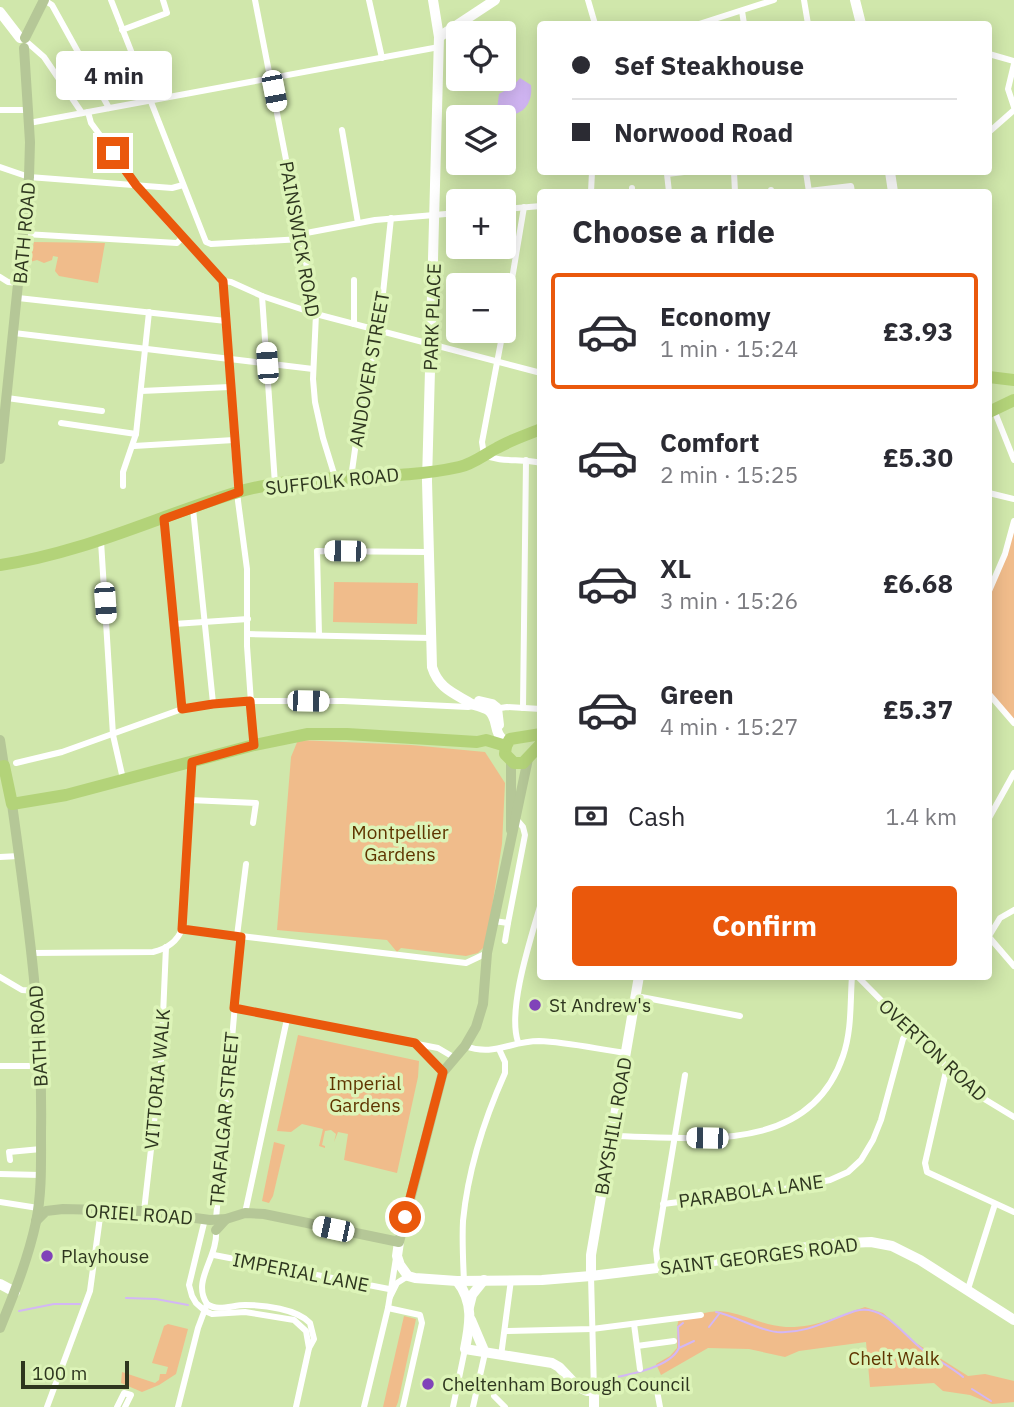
<!DOCTYPE html>
<meta charset="utf-8">
<style>
:root{--surface:#fff;--page:#f7f7f7;--text:#2b2b33;--muted:#7c7c81;--line:#e1e1e2;--accent:#ea580c}
body{margin:0;font-family:"IBM Plex Sans",sans-serif;background:var(--page);color:var(--text);height:100vh;display:flex;flex-direction:column;font-size:26px;white-space:nowrap}
*{box-sizing:border-box;margin:0}
p{font-size:23px;color:var(--muted)}
.icon{flex:none;width:38px;height:38px;fill:none;stroke:currentColor;stroke-width:2;stroke-linecap:round;stroke-linejoin:round}
.map{position:relative;flex:1;overflow:hidden}
.panel{position:absolute;left:537px;top:189px;width:455px;height:791px;display:flex;flex-direction:column;background:var(--surface);border-radius:7px;box-shadow:0 4px 18px #0003}
.panel>*{flex:none}
.guide{position:absolute;left:537px;top:21px;width:455px;height:154px;border-radius:7px;box-shadow:0 4px 18px #0003;display:grid;align-content:center;height:154px;padding:0 35px;background:var(--surface)}
.controls{position:absolute;left:446px;top:21px;display:grid;gap:14px}
.controls a{display:grid;place-items:center;width:70px;height:70px;border-radius:7px;background:var(--surface);box-shadow:0 4px 18px #0003;font-size:35px}
.scale{position:absolute;left:21px;bottom:18px;width:108px;box-sizing:border-box;padding-left:7px;border:4px solid #2e361f;border-top:0;font-size:19px;line-height:24px;white-space:nowrap;color:#2e361f;-webkit-text-stroke:5px #ddf4b8;paint-order:stroke}
.end{position:absolute;width:32px;height:32px;margin:-16px;border:9px solid #ea580c;background:#fff;box-shadow:0 0 0 4px #fff}
.from{border-radius:50%}
.bubble{position:absolute;height:49px;border-radius:7px;background:var(--surface);box-shadow:0 4px 18px #0003;font-size:23px;font-weight:700;line-height:49px;text-align:center}
.car{position:absolute;width:21px;height:42px;margin:-21px -10px;border-radius:9px;box-shadow:0 0 5px 2px #0007;background:linear-gradient(#fff 24%,#345 0 40%,#fff 0 76%,#345 0 86%,#fff 0)}
.guide b{display:flex;align-items:center;gap:24px;height:66px;font-size:26px}
.guide b+b{border-top:2px solid var(--line)}
.guide i{width:18px;height:18px;background:var(--text)}
ul{padding:0;list-style:none}
li{display:flex;align-items:center;gap:21px;height:116px;margin:0 14px 10px;padding:0 21px;border:4px solid transparent;border-radius:7px}
li div{flex:1}
li b{display:block;font-size:26px}
li em{font-style:normal;font-weight:700}
li.active{border-color:var(--accent)}
li>.icon{width:63px;height:63px;stroke-width:1.5}
h2{padding:0 35px;font-size:32px;line-height:84px}
.pay{display:flex;align-items:center;gap:18px;height:77px;padding:0 35px;font-size:26px}
.pay p{margin-inline-start:auto}
.cta{display:flex;gap:14px;margin-top:auto;padding:14px 35px}
.cta a{flex:1;height:80px;border-radius:7px;background:var(--accent);color:#fff;font-size:28px;font-weight:700;line-height:80px;text-align:center}
.map>svg:first-child{display:block}
.green{fill:#f0bc8b}
.water{fill:#d3b7f5}
.lines{fill:none;stroke-linecap:round;stroke-linejoin:round}
.stream{stroke:#d3b7f5;stroke-width:2}
.street{stroke:#fff;stroke-width:6}
.secondary{stroke:#fff;stroke-width:10}
.primary{stroke:#b5c797;stroke-width:10}
.highway{stroke:#b3d379;stroke-width:12}
.route{stroke:#ea580c;stroke-width:9}
.poi-dot{fill:#8043b9;stroke:#ddf4b8;stroke-width:2.5}
.labels{text-anchor:middle;dominant-baseline:central;stroke-width:7;stroke-linejoin:round;paint-order:stroke}
.street-label{font-size:19px;fill:#2e361f;stroke:#ddf4b8}
.park-label{font-size:19px;fill:#5f3500;stroke:#ddf4b8}
.poi-label{font-size:19px;fill:#2e361f;stroke:#ddf4b8;text-anchor:start}
</style>
<div class="map">
<svg width="1014" height="1407" viewBox="0 0 1014 1407">
<rect width="100%" height="100%" fill="#d0e7ab"/>
<!-- green -->
<g class="green">
<polygon points="34,242 105,243 98,283 59,276 55,271 58,257 53,256 52,260 44,263 37,260 30,262"/>
<polygon points="1014,521 1014,723 989,694 989,591"/>
<polygon points="334,582 418,583 417,624 333,622"/>
<polygon points="298,740 411,745 485,752 505,783 502,844 486,945 478,953 466,956 401,948 397,952 387,940 277,930 291,757"/>
<polygon points="298,1035 419,1061 418,1077 397,1173 344,1160 348,1134 338,1132 334,1142 336,1134 331,1130 325,1131 322,1145 325,1146 325,1148 319,1146 323,1129 302,1124 291,1132 277,1131"/>
<polygon points="274,1142 285,1145 273,1196 269,1203 262,1201"/>
<path d="M865 1307 883 1313 916 1343 968 1376 985 1374 1014 1381V1402L992 1404 970 1395 943 1391 934 1383 870 1387 866 1342 799 1351 785 1357 749 1349 708 1348 661 1375 656 1364 670 1356 677 1348V1327L679 1318C695 1316 712 1309 728 1312 748 1316 765 1326 786 1327 816 1328 837 1316 865 1307Z"/>
<polygon points="404,1316 416,1319 398,1402 396,1407 383,1407"/>
<polygon points="168,1324 188,1329 176,1374 159,1385 142,1392 121,1383 122,1372 155,1383 159,1380 160,1374 166,1374 168,1367 152,1363 164,1326"/>
</g>
<!-- water -->
<path class="water" d="M520 78 531 85C534 107 516 123 497 109L499 94 513 86Z"/>
<g class="lines">
<!-- stream -->
<g class="stream">
<polyline points="126,1298 156,1299 188,1305"/>
<polyline points="19,1311 54,1304 80,1304"/>
<path d="M716 1312C736 1316 757 1330 777 1332 807 1334 828 1320 855 1311 884 1303 903 1335 923 1350 936 1360 950 1366 963 1377"/>
<polyline points="709,1327 719,1314"/>
<polyline points="679,1347 678,1327 683,1323"/>
<path d="M607 1379C627 1375 670 1368 679 1348L694 1341"/>
<polyline points="972,1389 991,1401"/>
</g>
<!-- street -->
<g class="street">
<polyline points="44,0 52,5 109,108"/>
<polyline points="111,0 206,242 211,244 302,239"/>
<polyline points="255,0 316,314 313,379 315,402 323,438 335,477"/>
<polyline points="369,0 382,58"/>
<polyline points="588,0 595,24"/>
<polyline points="804,0 808,24"/>
<polyline points="742,11 744,24"/>
<polyline points="699,24 774,0"/>
<polyline points="122,30 167,13 163,0"/>
<polyline points="28,43 44,57 82,113"/>
<polyline points="989,54 1014,61"/>
<polyline points="1014,64 1008,89 1014,107"/>
<polyline points="0,110 28,110"/>
<path d="M88 112 91 123C120 162 148 202 182 238 195 253 212 264 223 281L238 501 247 569V646L254 745"/>
<polyline points="29,123 439,47"/>
<polyline points="342,130 358,223"/>
<polyline points="989,132 1014,110"/>
<polyline points="0,167 29,177 172,188 183,185"/>
<polyline points="734,172 735,192"/>
<polyline points="806,172 809,192"/>
<polyline points="771,190 771,192"/>
<polyline points="809,191 851,186 852,192"/>
<polyline points="591,192 592,172"/>
<polyline points="632,192 632,188"/>
<polyline points="669,192 667,174 684,172"/>
<polyline points="504,209 541,206"/>
<polyline points="25,234 177,243 182,238"/>
<polyline points="301,234 375,220 458,213"/>
<polyline points="0,277 8,282 19,283"/>
<polyline points="354,280 354,324"/>
<polyline points="223,281 231,282 262,296 316,314 541,373"/>
<polyline points="262,296 275,484"/>
<polyline points="18,298 226,321"/>
<polyline points="504,327 524,207"/>
<path d="M503 331 482 442 484 455C502 463 521 458 541 463"/>
<polyline points="14,333 313,369"/>
<polyline points="141,391 230,387"/>
<polyline points="7,398 102,411"/>
<polyline points="994,410 1014,460"/>
<polyline points="61,423 136,434"/>
<polyline points="134,446 234,440"/>
<polyline points="351,478 359,421 379,331 391,218"/>
<polyline points="123,486 123,472 136,434 149,312"/>
<polyline points="989,493 1014,499"/>
<polyline points="193,509 213,703"/>
<polyline points="164,519 182,709"/>
<polyline points="101,541 113,735 123,779"/>
<polyline points="989,591 1005,554 1014,521"/>
<polyline points="174,624 248,619"/>
<polyline points="247,634 431,638"/>
<polyline points="319,635 317,551 428,552"/>
<polyline points="989,694 1014,723"/>
<polyline points="523,708 526,460"/>
<polyline points="494,709 507,707 541,709"/>
<polyline points="16,763 62,752 182,709 213,703 250,701 343,701 468,707 473,706"/>
<polyline points="190,800 256,803 253,823"/>
<polyline points="989,818 1014,773"/>
<polyline points="0,857 19,856"/>
<polyline points="494,921 508,923 525,835 523,827 517,820"/>
<polyline points="182,929 466,963 487,953"/>
<polyline points="237,936 246,864"/>
<polyline points="989,936 1000,918 1014,910"/>
<polyline points="989,937 1014,966"/>
<polyline points="505,941 508,923"/>
<path d="M32 953 153 952C166 949 177 942 182 929L192 762"/>
<polyline points="857,976 962,1082 986,1100 1014,1117"/>
<polyline points="0,977 22,990 36,991"/>
<polyline points="636,996 740,1016"/>
<polyline points="234,1008 287,1019"/>
<path d="M518 1042C507 1009 531 938 541 903"/>
<polyline points="415,1043 443,1072"/>
<path d="M465 1046C494 1057 510 1041 539 1041 567 1042 597 1049 626 1053"/>
<polyline points="0,1066 41,1066"/>
<polyline points="947,1067 925,1163 927,1172 1014,1212"/>
<path d="M611 1136C694 1137 809 1157 843 1056 852 1030 850 1003 852 976"/>
<polyline points="10,1160 9,1152 41,1149"/>
<polyline points="0,1174 40,1175"/>
<polyline points="0,1202 38,1208"/>
<polyline points="663,1204 784,1189 830,1180 848,1172 861,1160 873,1140 881,1120 903,1039 909,1030"/>
<polyline points="144,1211 161,1061 166,947"/>
<polyline points="245,1213 287,1019 438,1048 455,1058"/>
<polyline points="205,1219 189,1285 192,1296 196,1303 205,1311 212,1314 245,1312 294,1320 306,1331 309,1348"/>
<polyline points="216,1219 241,937"/>
<polyline points="214,1255 389,1289"/>
<polyline points="658,1268 656,1250 685,1075"/>
<polyline points="591,1276 594,1391"/>
<path d="M464 1281C463 1261 462 1240 463 1221 468 1169 484 1120 505 1073V1062L499 1049"/>
<polyline points="968,1289 995,1204"/>
<polyline points="390,1297 397,1283 408,1276"/>
<path d="M207 1304C218 1312 232 1305 245 1305 264 1305 297 1309 310 1323L314 1339 309 1348 296 1407"/>
<polyline points="388,1308 420,1315 422,1323 403,1407"/>
<polyline points="634,1324 640,1369"/>
<polyline points="505,1331 592,1329 701,1315"/>
<polyline points="637,1346 674,1341"/>
<polyline points="501,1356 511,1280"/>
<polyline points="656,1385 660,1407"/>
<polyline points="594,1388 618,1383"/>
<polyline points="494,1396 505,1407"/>
<polyline points="47,1407 90,1291 101,1210"/>
<polyline points="117,1407 124,1393 131,1395 125,1407"/>
<path d="M178 1407 198 1328 207 1304C191 1280 219 1258 216 1228"/>
<polyline points="364,1407 388,1308 396,1258"/>
<polyline points="453,1407 465,1349"/>
<polyline points="473,1407 485,1353"/>
</g>
<!-- secondary -->
<g class="secondary">
<path d="M433 0 439 37 427 481 432 667C439 689 454 693 472 704 477 706 483 707 488 710 500 719 491 733 507 743"/>
<polyline points="855,0 861,24"/>
<polyline points="0,12 20,38"/>
<polyline points="439,37 495,0"/>
<polyline points="890,172 893,192"/>
<polyline points="479,701 492,704 497,708 499,725"/>
<polyline points="399,1242 397,1256 400,1265 408,1276 415,1278 457,1281 542,1280 591,1276 707,1262 828,1244 871,1242 892,1246 920,1260 1014,1320"/>
<polyline points="591,1276 591,1255 639,976"/>
<path d="M457 1281C474 1302 470 1324 465 1349L552 1363 559 1367 578 1387 587 1391H594V1407"/>
<polyline points="0,1284 15,1292"/>
<polyline points="469,1307 472,1295 484,1280"/>
<polyline points="471,1320 485,1353"/>
</g>
<!-- primary -->
<g class="primary">
<polyline points="25,38 44,0"/>
<polyline points="0,459 29,177 30,142 24,48"/>
<polyline points="0,740 4,766"/>
<polyline points="511,761 511,830"/>
<polyline points="36,1221 46,1211 63,1209 144,1211 210,1220 226,1219 245,1213 264,1214 399,1242 443,1072 465,1046 476,1027 483,1004 487,953 528,759"/>
<polyline points="216,1230 226,1219"/>
<path d="M0 1328C14 1294 28 1259 36 1222 42 1193 41 1162 41 1132 43 1022 27 913 12 804"/>
</g>
<!-- highway -->
<g class="highway">
<polyline points="989,377 1014,380"/>
<polyline points="989,412 1014,400"/>
<path d="M0 565C84 553 158 516 238 492 310 471 387 483 459 467 473 464 485 454 497 448 511 440 526 435 541 429"/>
<polyline points="541,734 510,739 506,746 505,754 514,763 523,763 541,744"/>
<polyline points="0,767 4,766 12,804 66,795 254,745 308,734 347,734 477,742 486,740 506,746"/>
</g>
</g>
<g class="lines">
<!-- route -->
<polyline class="route" points="113,153 136,185 223,281 239,492 164,519 182,709 213,704 250,701 254,745 192,762 182,929 241,937 234,1008 415,1043 443,1072 405,1217"/>
</g>
<!-- markers -->
<g class="poi-dot">
<circle cx="535" cy="1005" r="7"/>
<circle cx="47" cy="1256" r="7"/>
<circle cx="428" cy="1384" r="7"/>
</g>
<g class="labels">
<!-- street labels -->
<g class="street-label">
<text transform="translate(24 233) rotate(-85)">BATH ROAD</text>
<text transform="translate(300 239) rotate(80)">PAINSWICK ROAD</text>
<text transform="translate(432 317) rotate(-88)">PARK PLACE</text>
<text transform="translate(369 369) rotate(-80)">ANDOVER STREET</text>
<text transform="translate(332 481) rotate(-6)">SUFFOLK ROAD</text>
<text transform="translate(38 1036) rotate(-93)">BATH ROAD</text>
<text transform="translate(933 1050) rotate(43)">OVERTON ROAD</text>
<text transform="translate(157 1079) rotate(-85)">VITTORIA WALK</text>
<text transform="translate(224 1119) rotate(-85)">TRAFALGAR STREET</text>
<text transform="translate(613 1126) rotate(-80)">BAYSHILL ROAD</text>
<text transform="translate(751 1191) rotate(-8)">PARABOLA LANE</text>
<text transform="translate(139 1214) rotate(4)">ORIEL ROAD</text>
<text transform="translate(759 1256) rotate(-7)">SAINT GEORGES ROAD</text>
<text transform="translate(301 1272) rotate(11)">IMPERIAL LANE</text>
</g>
<!-- park labels -->
<g class="park-label">
<text x="400" y="832">Montpellier<tspan x="400" dy="22">Gardens</tspan></text>
<text x="365" y="1083">Imperial<tspan x="365" dy="22">Gardens</tspan></text>
<text x="894" y="1358">Chelt Walk</text>
</g>
<!-- poi labels -->
<g class="poi-label">
<text x="549" y="1005">St Andrew's</text>
<text x="61" y="1256">Playhouse</text>
<text x="442" y="1384">Cheltenham Borough Council</text>
</g>
</g>
</svg>
<div class="controls">
<a><svg class="icon" aria-label="locate" viewBox="0 0 24 24"><circle cx="12" cy="12" r="6"/><path d="M12 2v4M12 18v4M2 12h4M18 12h4"/></svg></a>
<a><svg class="icon" aria-label="layers" viewBox="0 0 24 24"><path d="M12 4l9 5-9 5-9-5zM3 14l9 5 9-5"/></svg></a>
<a>+</a>
<a>−</a>
</div>
<div class="scale">100 m</div>
<i class="end from" style="left:405px;top:1217px"></i>
<i class="end" style="left:113px;top:153px"></i>
<div class="bubble" style="left:56px;top:51px;width:116px">4 min</div>
<i class="car" style="left:274px;top:91px;rotate:169deg"></i>
<i class="car" style="left:267px;top:363px;rotate:356deg"></i>
<i class="car" style="left:345px;top:551px;rotate:271deg"></i>
<i class="car" style="left:105px;top:603px;rotate:176deg"></i>
<i class="car" style="left:308px;top:701px;rotate:91deg"></i>
<i class="car" style="left:707px;top:1138px;rotate:271deg"></i>
<i class="car" style="left:333px;top:1229px;rotate:282deg"></i>
<div class="guide">
<b><i class="from"></i>Sef Steakhouse</b>
<b><i></i>Norwood Road</b>
</div>
<section class="panel">
<h2>Choose a ride</h2>
<ul>
<li class="active"><svg class="icon" aria-label="car" viewBox="0 0 24 24"><path d="M5 17H2v-5l4-1 3-4h7l3 4 3 1v5h-3M9 17h6M6 11h13"/><circle cx="7" cy="17" r="2"/><circle cx="17" cy="17" r="2"/></svg><div><b>Economy</b><p>1 min · 15:24</p></div><em>£3.93</em></li>
<li><svg class="icon" aria-label="car" viewBox="0 0 24 24"><path d="M5 17H2v-5l4-1 3-4h7l3 4 3 1v5h-3M9 17h6M6 11h13"/><circle cx="7" cy="17" r="2"/><circle cx="17" cy="17" r="2"/></svg><div><b>Comfort</b><p>2 min · 15:25</p></div><em>£5.30</em></li>
<li><svg class="icon" aria-label="car" viewBox="0 0 24 24"><path d="M5 17H2v-5l4-1 3-4h7l3 4 3 1v5h-3M9 17h6M6 11h13"/><circle cx="7" cy="17" r="2"/><circle cx="17" cy="17" r="2"/></svg><div><b>XL</b><p>3 min · 15:26</p></div><em>£6.68</em></li>
<li><svg class="icon" aria-label="car" viewBox="0 0 24 24"><path d="M5 17H2v-5l4-1 3-4h7l3 4 3 1v5h-3M9 17h6M6 11h13"/><circle cx="7" cy="17" r="2"/><circle cx="17" cy="17" r="2"/></svg><div><b>Green</b><p>4 min · 15:27</p></div><em>£5.37</em></li>
</ul>
<div class="pay"><svg class="icon" aria-label="cash" viewBox="0 0 24 24"><path d="M3 7h18v10H3z"/><circle cx="12" cy="12" r="2"/></svg>Cash<p>1.4 km</p></div>
<div class="cta"><a>Confirm</a></div>
</section>
</div>
